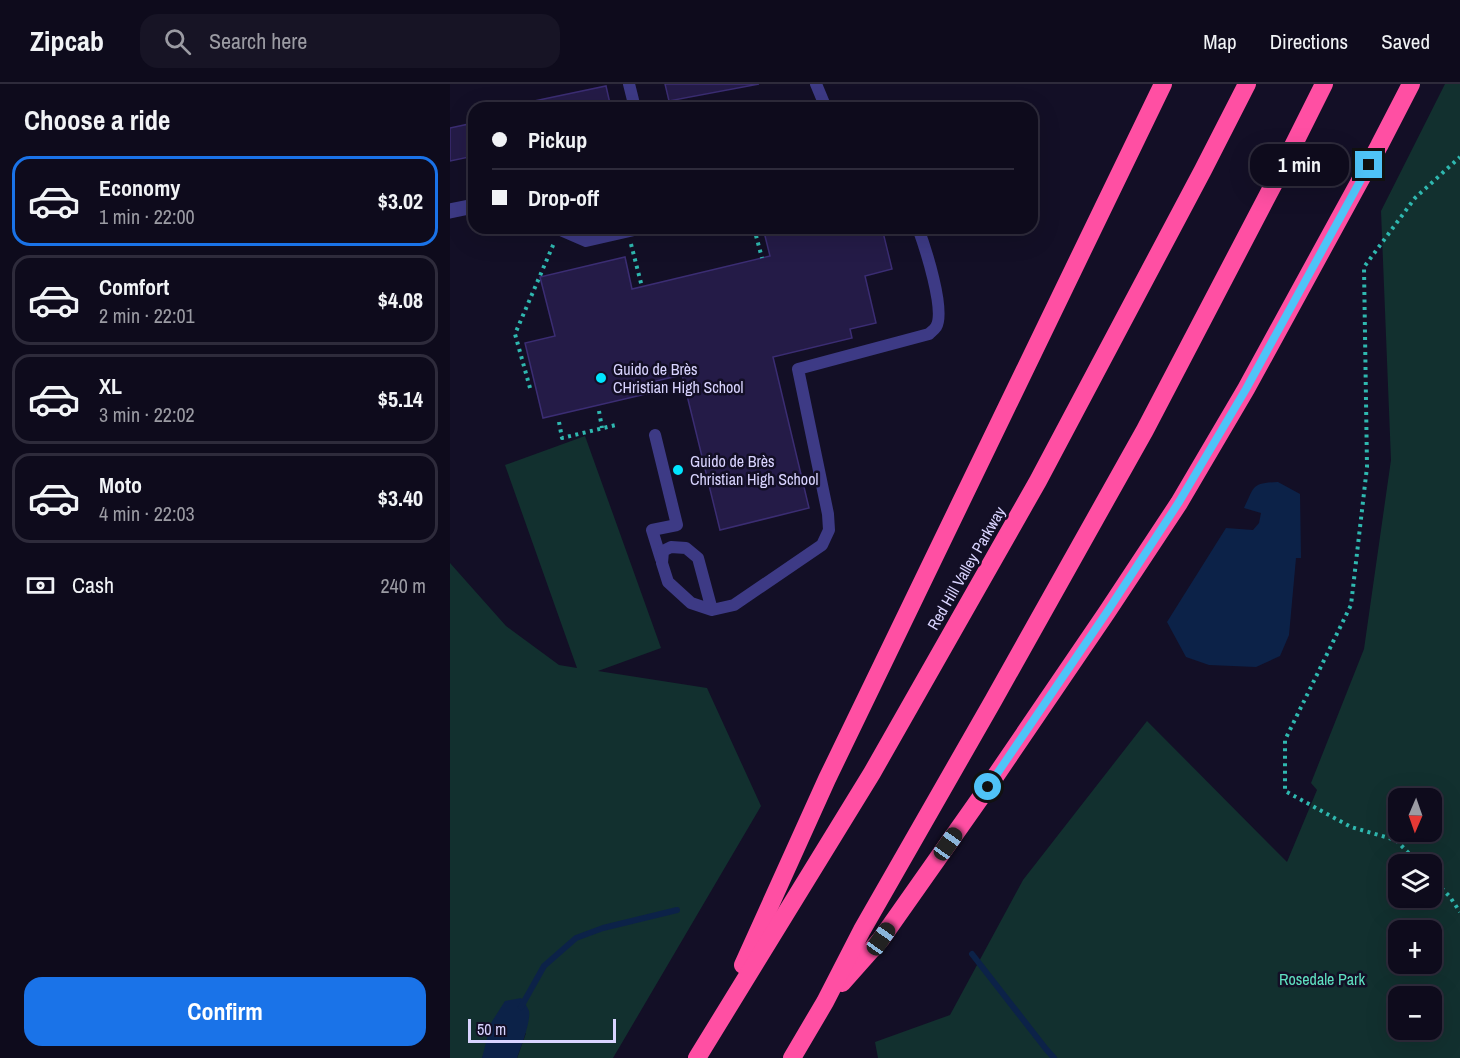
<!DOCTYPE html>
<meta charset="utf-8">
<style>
:root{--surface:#0e0b1c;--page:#171425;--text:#f1f3f6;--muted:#9b9ba3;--line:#2e2b3b;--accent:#1a73e8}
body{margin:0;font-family:"Archivo Narrow",sans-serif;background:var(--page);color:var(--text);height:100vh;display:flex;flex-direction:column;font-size:22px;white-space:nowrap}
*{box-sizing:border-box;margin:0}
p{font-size:20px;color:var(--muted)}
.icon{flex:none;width:33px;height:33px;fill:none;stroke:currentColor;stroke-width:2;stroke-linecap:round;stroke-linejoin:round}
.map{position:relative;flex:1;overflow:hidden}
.sheet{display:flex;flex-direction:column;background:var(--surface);width:450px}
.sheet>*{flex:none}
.hud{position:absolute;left:18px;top:18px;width:570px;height:132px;border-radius:18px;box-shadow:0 6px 24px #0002,0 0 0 2px var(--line);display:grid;align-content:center;height:132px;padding:0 24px;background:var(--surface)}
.needle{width:39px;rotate:182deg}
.tools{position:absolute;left:938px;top:704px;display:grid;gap:12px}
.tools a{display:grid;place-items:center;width:54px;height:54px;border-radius:12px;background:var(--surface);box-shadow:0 6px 24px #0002,0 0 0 2px var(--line);font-size:30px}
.scale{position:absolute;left:18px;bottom:15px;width:148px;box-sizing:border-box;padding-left:6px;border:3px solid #d9d4ff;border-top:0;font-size:16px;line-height:21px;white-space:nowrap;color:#d9d4ff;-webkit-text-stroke:4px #130f26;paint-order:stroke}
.end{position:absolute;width:27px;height:27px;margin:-14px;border:8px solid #4fc3f7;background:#111;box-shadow:0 0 0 3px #111}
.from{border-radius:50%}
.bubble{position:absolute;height:42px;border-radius:18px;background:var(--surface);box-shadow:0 6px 24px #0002,0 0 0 2px var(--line);font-size:20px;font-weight:800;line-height:42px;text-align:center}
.car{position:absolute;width:18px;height:36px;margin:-18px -9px;border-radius:8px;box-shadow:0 0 4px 2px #0007;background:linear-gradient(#222 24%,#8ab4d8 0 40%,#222 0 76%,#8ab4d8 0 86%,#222 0)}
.hud b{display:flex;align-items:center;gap:21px;height:57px;font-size:22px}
.hud b+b{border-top:2px solid var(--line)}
.hud i{width:15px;height:15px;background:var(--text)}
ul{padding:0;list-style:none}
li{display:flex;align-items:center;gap:18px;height:90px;margin:0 12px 9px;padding:0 12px;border:3px solid var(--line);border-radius:18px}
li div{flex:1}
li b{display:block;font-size:22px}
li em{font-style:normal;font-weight:800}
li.active{border-color:var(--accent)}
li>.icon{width:54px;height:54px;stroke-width:1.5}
h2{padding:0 24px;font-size:27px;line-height:72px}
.pay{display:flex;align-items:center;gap:15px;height:66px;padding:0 24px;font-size:22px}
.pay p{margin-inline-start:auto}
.primary-button{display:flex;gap:12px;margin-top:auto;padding:12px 24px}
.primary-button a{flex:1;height:69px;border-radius:18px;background:var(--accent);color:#fff;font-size:24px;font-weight:800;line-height:69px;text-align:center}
header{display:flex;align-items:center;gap:36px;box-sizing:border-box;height:84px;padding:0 30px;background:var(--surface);border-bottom:2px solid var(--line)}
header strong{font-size:28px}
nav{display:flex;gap:33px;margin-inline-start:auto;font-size:21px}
.search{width:420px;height:54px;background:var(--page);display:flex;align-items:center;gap:15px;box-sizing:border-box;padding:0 21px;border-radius:18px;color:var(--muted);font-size:22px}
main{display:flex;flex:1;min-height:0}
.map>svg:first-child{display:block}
.green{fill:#12302f;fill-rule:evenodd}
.water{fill:#0c2248}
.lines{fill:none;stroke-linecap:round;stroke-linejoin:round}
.stream{stroke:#0c2248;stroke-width:6}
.building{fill:#241b47;stroke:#3b2d73;stroke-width:1.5}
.path{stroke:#2fb8b0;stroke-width:4;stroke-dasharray:3 4.5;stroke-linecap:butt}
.lane{stroke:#3d3a85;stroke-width:12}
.street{stroke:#3d3a85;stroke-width:15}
.highway{stroke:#ff4fa3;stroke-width:18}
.route{stroke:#4fc3f7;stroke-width:8}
.poi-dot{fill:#00e5ff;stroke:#130f26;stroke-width:2}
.labels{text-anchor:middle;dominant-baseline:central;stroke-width:5;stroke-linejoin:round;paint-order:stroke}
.poi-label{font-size:16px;fill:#d9d4ff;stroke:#130f26;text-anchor:start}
.street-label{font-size:16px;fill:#d9d4ff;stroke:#130f26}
.park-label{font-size:16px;fill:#5fe0c0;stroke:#130f26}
</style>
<header>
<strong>Zipcab</strong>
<div class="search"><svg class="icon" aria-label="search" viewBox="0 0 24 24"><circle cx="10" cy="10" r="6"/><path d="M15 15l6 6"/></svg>Search here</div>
<nav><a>Map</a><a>Directions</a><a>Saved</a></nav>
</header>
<main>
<section class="sheet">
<h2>Choose a ride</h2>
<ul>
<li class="active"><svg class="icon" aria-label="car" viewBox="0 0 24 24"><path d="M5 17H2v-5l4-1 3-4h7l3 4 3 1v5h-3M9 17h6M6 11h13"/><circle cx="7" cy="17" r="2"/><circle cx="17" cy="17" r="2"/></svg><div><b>Economy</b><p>1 min · 22:00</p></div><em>$3.02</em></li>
<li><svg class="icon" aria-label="car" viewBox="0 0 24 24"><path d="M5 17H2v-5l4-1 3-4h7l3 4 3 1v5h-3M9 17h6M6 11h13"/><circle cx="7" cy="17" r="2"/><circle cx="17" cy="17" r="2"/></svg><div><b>Comfort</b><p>2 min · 22:01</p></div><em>$4.08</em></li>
<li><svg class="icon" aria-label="car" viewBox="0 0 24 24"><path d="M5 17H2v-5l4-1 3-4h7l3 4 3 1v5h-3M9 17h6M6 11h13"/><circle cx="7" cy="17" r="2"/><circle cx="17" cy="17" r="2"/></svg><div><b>XL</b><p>3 min · 22:02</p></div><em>$5.14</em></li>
<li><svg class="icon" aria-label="car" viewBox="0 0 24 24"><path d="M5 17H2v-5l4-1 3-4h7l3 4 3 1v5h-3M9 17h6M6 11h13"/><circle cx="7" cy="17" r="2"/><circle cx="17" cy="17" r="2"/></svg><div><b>Moto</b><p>4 min · 22:03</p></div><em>$3.40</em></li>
</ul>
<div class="pay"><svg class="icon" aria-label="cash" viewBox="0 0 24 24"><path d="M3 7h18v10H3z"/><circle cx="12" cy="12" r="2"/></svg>Cash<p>240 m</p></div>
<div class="primary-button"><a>Confirm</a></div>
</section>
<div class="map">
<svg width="1010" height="974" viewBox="0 0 1010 974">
<rect width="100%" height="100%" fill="#130f26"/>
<!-- green -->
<g class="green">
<path d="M995 0H1010V974H428L425 958 500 931 573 796 697 637 837 778 867 706 861 699 914 565 941 376 931 127ZM948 714H981V747H948ZM948 780H981V813H948ZM948 846H981V879H948ZM948 912H981V945H948Z"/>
<polygon points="135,352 211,564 148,587 257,604 311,722 163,974 67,974 76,949 33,972 32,974 0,974 0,479 56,542 109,581 127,584 55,381"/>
</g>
<!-- water -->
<g class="water">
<path d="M828 398 850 410 851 474H846L839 551 830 572 806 583 759 581 736 573 717 538 776 444 803 446 809 439 811 429 794 424C805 402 801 399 828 398Z"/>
<path d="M71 914C74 918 77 922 79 927 81 937 71 963 67 974H32L41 939 55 917Z"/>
</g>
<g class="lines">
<!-- stream -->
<g class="stream">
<polyline points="522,870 596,965 604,974"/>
<polyline points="71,923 94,882 126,854 153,844 227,826"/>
</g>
</g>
<!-- building -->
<g class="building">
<polygon points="215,0 309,0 219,17"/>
<polygon points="156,2 161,24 51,24"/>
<polygon points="19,40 24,64 24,72 0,77 0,44"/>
<polygon points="313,144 432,144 442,185 415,192 426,239 400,245 402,254 323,273 359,424 270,446 232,291 206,297 209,307 93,334 75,259 105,252 90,193 175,173 182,205 320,172"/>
</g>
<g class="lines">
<!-- path -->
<g class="path">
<polyline points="304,144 312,174"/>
<polyline points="181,160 192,203"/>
<polyline points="80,304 65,250 104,159"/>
<polyline points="149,327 152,344"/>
<polyline points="109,338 112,354 166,341"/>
<polyline points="969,780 946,756 901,743 835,707 835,656 901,521 917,383 914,183 965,114 1010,73"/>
<polyline points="981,793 1000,813 1010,828"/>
</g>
<!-- lane -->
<g class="lane">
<polyline points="179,0 185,24"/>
<polyline points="366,0 376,24"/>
<polyline points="106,144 136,157 193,144"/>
<polyline points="205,351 227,441 202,446 211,475"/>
<path d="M262 526 248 474 236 464 221 463 213 467 212 479 218 498 241 519 262 526 284 521 372 461 379 446 378 430 348 285 479 250C481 248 484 246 486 243 496 227 475 163 468 144"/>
</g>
<!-- street -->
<polyline class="street" points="0,127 24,122"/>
<!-- highway -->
<g class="highway">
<polyline points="293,881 377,695 713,0"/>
<polyline points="392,899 431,855 538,703 657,528 729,419 796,305 929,62 961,0"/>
<polyline points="247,974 422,689 588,397 753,86 797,0"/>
<polyline points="342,974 375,918 412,846 543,617 695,346 832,84 874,0"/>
</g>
</g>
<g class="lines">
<!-- route -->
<polyline class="route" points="538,703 657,528 729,418 796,305 919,81"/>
</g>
<!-- markers -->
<g class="poi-dot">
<circle cx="151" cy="294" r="6"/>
<circle cx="228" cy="386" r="6"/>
</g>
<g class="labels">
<!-- poi labels -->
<g class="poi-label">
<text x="163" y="285">Guido de Brès<tspan x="163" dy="18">CHristian High School</tspan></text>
<text x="240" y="377">Guido de Brès<tspan x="240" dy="18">Christian High School</tspan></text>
</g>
<!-- street labels -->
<g class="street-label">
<text transform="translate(516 484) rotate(-60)">Red Hill Valley Parkway</text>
</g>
<!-- park labels -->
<g class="park-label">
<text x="872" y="895">Rosedale Park</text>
</g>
</g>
</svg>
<div class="tools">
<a><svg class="needle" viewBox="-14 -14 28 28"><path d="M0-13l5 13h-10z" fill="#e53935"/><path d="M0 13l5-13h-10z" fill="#9b9ba3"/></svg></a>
<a><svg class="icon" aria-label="layers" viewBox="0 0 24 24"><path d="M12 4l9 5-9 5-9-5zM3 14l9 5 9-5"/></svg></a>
<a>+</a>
<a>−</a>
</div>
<div class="scale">50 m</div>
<i class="end from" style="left:538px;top:703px"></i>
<i class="end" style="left:919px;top:81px"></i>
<div class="bubble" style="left:800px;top:60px;width:99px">1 min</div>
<i class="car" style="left:498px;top:760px;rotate:35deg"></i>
<i class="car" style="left:431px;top:855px;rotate:35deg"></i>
<div class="hud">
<b><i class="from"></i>Pickup</b>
<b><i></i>Drop-off</b>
</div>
</div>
</main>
